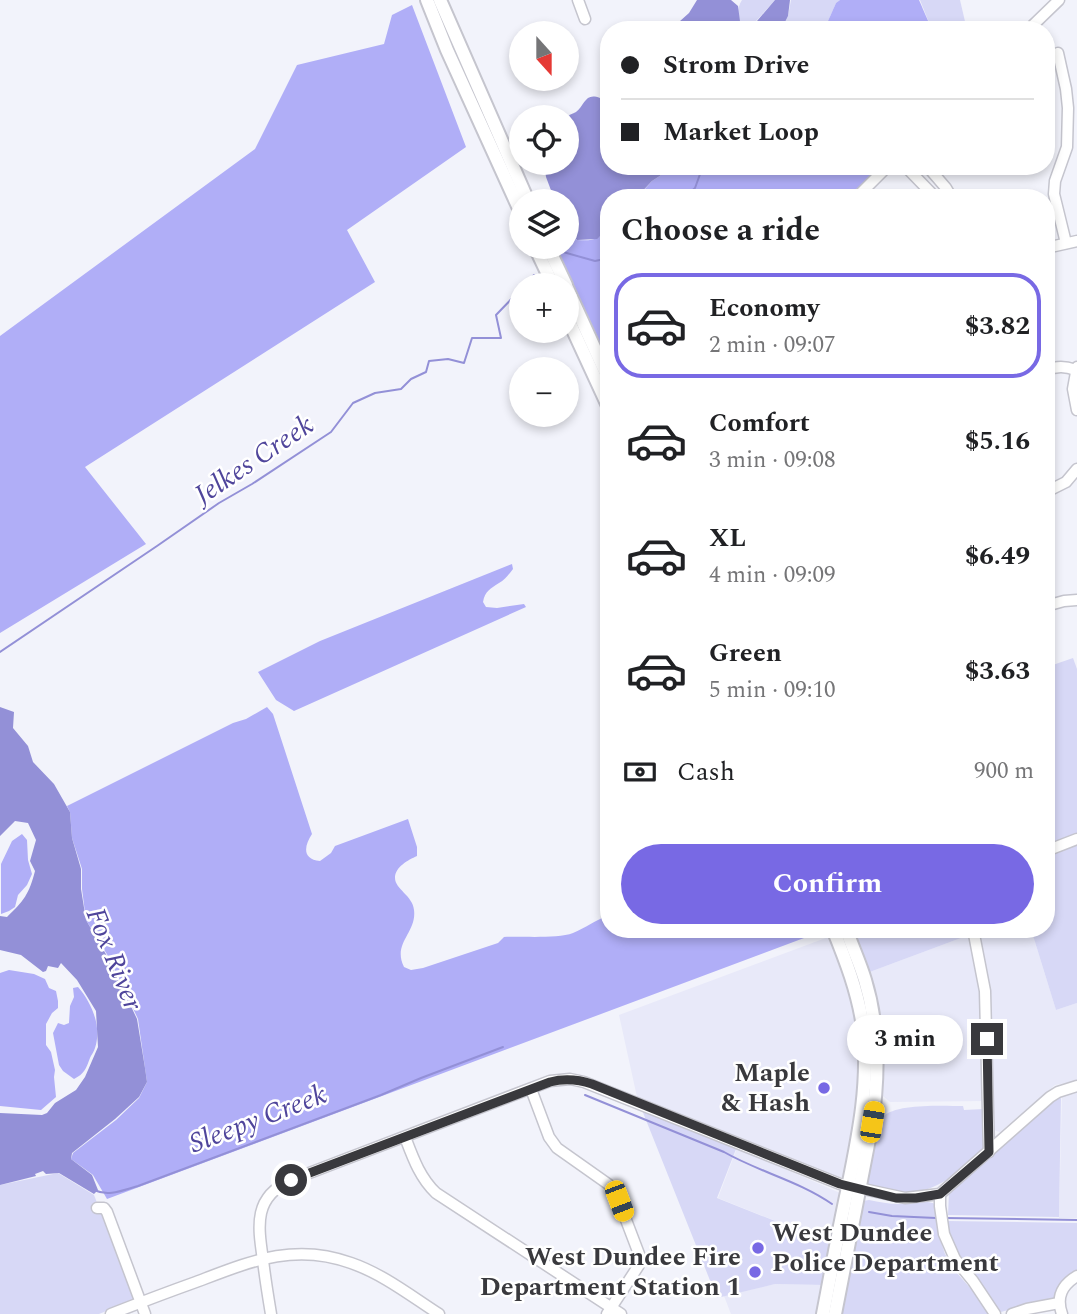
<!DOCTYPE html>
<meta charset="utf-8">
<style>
:root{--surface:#fff;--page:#f6f6f6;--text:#202124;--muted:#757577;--line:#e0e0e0;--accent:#7869e4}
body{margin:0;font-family:Spectral,serif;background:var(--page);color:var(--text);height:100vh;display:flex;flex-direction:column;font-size:26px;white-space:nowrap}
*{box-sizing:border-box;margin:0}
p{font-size:23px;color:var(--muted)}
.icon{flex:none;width:38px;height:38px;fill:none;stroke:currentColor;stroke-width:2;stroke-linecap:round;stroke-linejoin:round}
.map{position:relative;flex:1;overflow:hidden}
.sheet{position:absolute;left:600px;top:189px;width:455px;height:749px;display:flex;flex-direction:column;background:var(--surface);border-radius:28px;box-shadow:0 4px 10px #0003}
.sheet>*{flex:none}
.top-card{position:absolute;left:600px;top:21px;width:455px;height:154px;border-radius:28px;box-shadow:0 4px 10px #0003;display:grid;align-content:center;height:154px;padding:0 21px;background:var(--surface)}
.needle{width:46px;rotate:159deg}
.fabs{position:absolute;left:509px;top:21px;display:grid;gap:14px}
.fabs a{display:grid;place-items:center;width:70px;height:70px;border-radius:50%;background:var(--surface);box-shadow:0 4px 10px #0003;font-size:35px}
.end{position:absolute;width:32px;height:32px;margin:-16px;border:9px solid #39393d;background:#fff;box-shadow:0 0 0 4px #fff}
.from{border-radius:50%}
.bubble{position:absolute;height:49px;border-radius:24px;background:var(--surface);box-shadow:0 4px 10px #0003;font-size:23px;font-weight:700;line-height:49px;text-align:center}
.car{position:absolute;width:21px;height:42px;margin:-21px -10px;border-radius:9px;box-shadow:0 0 5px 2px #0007;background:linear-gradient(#f5c518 24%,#345 0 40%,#f5c518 0 76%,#345 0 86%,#f5c518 0)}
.top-card b{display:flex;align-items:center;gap:24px;height:66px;font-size:26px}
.top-card b+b{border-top:2px solid var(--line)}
.top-card i{width:18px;height:18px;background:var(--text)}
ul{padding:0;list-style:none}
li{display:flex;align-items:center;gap:21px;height:105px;margin:0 14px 10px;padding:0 7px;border:4px solid transparent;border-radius:28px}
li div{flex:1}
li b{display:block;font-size:26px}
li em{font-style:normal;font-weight:700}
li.selected{border-color:var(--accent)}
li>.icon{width:63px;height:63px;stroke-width:1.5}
h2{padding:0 21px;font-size:32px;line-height:84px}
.pay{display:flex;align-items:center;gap:18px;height:77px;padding:0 21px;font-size:26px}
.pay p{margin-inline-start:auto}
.cta{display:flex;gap:14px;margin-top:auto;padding:14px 21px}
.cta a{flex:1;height:80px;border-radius:42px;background:var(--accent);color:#fff;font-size:28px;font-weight:700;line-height:80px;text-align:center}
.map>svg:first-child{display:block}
.built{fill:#e8e9f9}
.green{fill:#d7d8f6}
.forest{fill:#b0aef7}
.water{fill:#9390d7}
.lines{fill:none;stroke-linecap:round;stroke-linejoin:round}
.stream{stroke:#9390d7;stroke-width:2}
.minor-casing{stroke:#c5c5ce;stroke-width:13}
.major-casing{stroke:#c5c5ce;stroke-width:16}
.minor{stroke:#fff;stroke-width:10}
.major{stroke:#fff;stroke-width:12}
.route{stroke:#39393d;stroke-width:9}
.poi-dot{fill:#7869e4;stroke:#fff;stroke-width:2.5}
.labels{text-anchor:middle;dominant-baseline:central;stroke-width:5;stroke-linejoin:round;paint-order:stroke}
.poi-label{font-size:26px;font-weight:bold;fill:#39393d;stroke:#fff;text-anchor:end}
.water-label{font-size:28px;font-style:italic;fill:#4f459b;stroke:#fff}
</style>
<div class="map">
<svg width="1077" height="1314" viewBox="0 0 1077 1314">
<rect width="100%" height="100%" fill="#f2f3fb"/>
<!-- built -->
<g class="built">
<polygon points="975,929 1031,929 1056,1010 1077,1003 1077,1081 1055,1085 1000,1132 996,1131 992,1127"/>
<polygon points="969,935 973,951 981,995 984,1101 890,1102 882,1095 867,973"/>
<polygon points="831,936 847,978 855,1008 860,1051 859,1097 845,1175 842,1177 837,1177 637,1097 619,1015"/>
<polygon points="1077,1091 1077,1218 1059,1218 1062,1094"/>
<polygon points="737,1148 840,1193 841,1197 833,1244 718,1198"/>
<polygon points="775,1284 824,1285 819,1314 731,1314 724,1296"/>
</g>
<!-- green -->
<g class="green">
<path d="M742 0H775L757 20 746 29H741C738 19 736 9 742 0Z"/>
<polygon points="791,0 840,0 836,3 824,30 781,30 788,16"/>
<polygon points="920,0 960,0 967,30 932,30"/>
<polygon points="1073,658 1077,669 1077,840 1047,851 1047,667"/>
<polygon points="1077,843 1077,1003 1056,1010 1031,929 1046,929 1047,855"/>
<polygon points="850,929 967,929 969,935 867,973"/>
<polygon points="1061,1095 1059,1217 948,1215 949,1193 964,1181 1056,1097"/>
<polygon points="640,1105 738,1144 717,1198 833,1244 824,1285 775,1284 717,1298"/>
<path d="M963 1106 964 1110 984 1109C984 1118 987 1139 984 1147 981 1153 973 1158 968 1163 935 1193 912 1199 868 1184 863 1174 872 1159 875 1148 877 1139 877 1124 883 1117 895 1103 945 1106 963 1106Z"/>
<polygon points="58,1173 94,1195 134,1298 131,1301 99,1314 0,1314 0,1185"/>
<path d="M869 1200C879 1202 889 1204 899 1204 911 1205 925 1199 935 1204L937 1230 945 1254 956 1272 972 1290 988 1314H840L863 1201Z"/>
<polygon points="947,1221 1077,1223 1077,1272 1058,1289 1053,1299 1032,1303 1001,1312 961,1260 951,1238"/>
</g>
<!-- forest -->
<g class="forest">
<polygon points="840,0 919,0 932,30 824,30 836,3"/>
<polygon points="412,5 466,147 347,230 375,282 85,467 146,544 0,633 0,336 255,149 297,65 384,44 392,15"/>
<polygon points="675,166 883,166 851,198 637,198 652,181"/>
<path d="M609 228V369L554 247H567V234L570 233 577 240C593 241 598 240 609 228Z"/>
<path d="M512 564 513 569C509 574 505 580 499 583 490 589 485 591 483 602L486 607 497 608 524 604 526 607 294 711 276 700 258 672 320 641Z"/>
<path d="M267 707 273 714 312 834C304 846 302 859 320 861L331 853 335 846 408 819 417 847V856C408 860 395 867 395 878 395 889 413 896 414 910 417 933 392 943 404 967L411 970 423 968 498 943 504 937C522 936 557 939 573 933 585 928 596 920 609 915V929H828L107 1199 93 1175 71 1159 73 1153 116 1120 139 1098 147 1082 138 1019 108 956 86 920 82 889V869L72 838 70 812 67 806 233 723 246 719Z"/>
<polygon points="22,834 27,840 28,860 32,874 27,885 18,895 15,907 9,911 1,914 1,864 12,841"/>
<polygon points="9,970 34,974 45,979 49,988 56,991 58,1001 58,1008 52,1013 46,1024 46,1045 51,1052 55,1070 54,1077 56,1097 41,1110 0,1106 0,973"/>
<path d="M78 987C92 1003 102 1027 95 1048 94 1052 91 1055 90 1058 86 1069 84 1074 74 1079L63 1071 59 1065 53 1033 58 1023 64 1025 69 1023 70 1006 74 997 73 988Z"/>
</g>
<!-- water -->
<g class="water">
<polygon points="697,0 731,0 738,6 741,29 746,29 757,21 775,0 790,0 788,16 781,30 670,30 689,13"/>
<path d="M609 91V166H675L652 181 636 198H609V228L597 239 577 240 567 227V201H555L546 177 544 163H567V117H565C568 115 573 114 576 112 585 105 585 92 600 98Z"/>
<path d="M0 707 14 712 13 728 28 746 33 762 54 784 70 812 72 838 81 869V889L86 920 107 956 137 1019 145 1068 147 1082 139 1097 115 1119 72 1153 71 1159 92 1175 98 1190 94 1194 59 1173 46 1174 43 1171 35 1174 36 1176 0 1185V1113L42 1115 47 1113 55 1103 76 1090 85 1077 98 1047 96 1011 77 980 61 963 58 968 48 966 46 971 43 972 21 955 0 950V916L7 917C24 901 29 894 35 871L30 861 36 840 28 823 15 821 0 836Z"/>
</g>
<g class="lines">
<!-- stream -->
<g class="stream">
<polyline points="684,198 695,188 703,166"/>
<polyline points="563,247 563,252 595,261 609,258"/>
<polyline points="524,285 534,275"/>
<polyline points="0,652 157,546 219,503 252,484 331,432 353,403 375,393 401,389 411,379 426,372 429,361 448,359 464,363 472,338 501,338 496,315 522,288"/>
<path d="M585 1095 724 1152C759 1172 799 1181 832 1204"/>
<path d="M94 1190C109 1197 123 1190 138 1186L381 1095 421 1078 503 1047"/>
<polyline points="869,1212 892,1216 936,1218"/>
<polyline points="945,1218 1077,1220"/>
</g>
<!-- minor casing -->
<g class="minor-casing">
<g id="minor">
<polyline points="578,0 585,19"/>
<polyline points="1028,30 1059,0"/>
<polyline points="1058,53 1066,89 1068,108 1067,147 1055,181 1054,194 1066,243"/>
<polyline points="905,166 936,198"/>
<polyline points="927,166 946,188 952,198"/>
<polyline points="856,198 888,166"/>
<polyline points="1046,248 1077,241"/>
<polyline points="1077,367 1073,389 1077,410"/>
<path d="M1046 370C1057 366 1065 366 1076 370"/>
<polyline points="1046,492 1066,482 1077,469"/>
<polyline points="1046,606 1064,601 1077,600"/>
<polyline points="1046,851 1077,839"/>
<polyline points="973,929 985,991 989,1152"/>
<polyline points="531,1089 549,1137 557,1148 608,1184 615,1191 639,1254 640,1259 639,1265 607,1314"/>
<path d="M405 1137C413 1158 420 1178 436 1193L621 1314"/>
<polyline points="940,1194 940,1206 944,1234 955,1259 973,1281 995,1314"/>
<polyline points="97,1208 104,1208 107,1212 145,1314"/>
<path d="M111 1314C139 1303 168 1292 196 1282 249 1262 294 1242 351 1263 383 1274 411 1296 439 1314"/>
<path d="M271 1314C268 1296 265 1278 263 1260 258 1226 253 1197 291 1180L550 1081 570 1079 584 1082 840 1184 905 1198 940 1194 1050 1097 1058 1092 1077 1086"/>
<polyline points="1012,1314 1027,1309 1059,1303"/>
<path d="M1062 1314C1056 1297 1062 1285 1077 1276"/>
</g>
</g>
<!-- major casing -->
<g class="major-casing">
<g id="major">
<polyline points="427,0 447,50 522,215"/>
<polyline points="440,0 528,201"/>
<polyline points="535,247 553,285"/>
<polyline points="548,247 566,285"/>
<polyline points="567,288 609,380"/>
<polyline points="567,317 609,408"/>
<path d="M823 1314C831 1273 838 1233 847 1192 858 1138 870 1083 863 1027 858 992 846 961 833 929"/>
<path d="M835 1314 871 1129C879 1079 880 1029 865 980 860 963 852 946 846 929"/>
</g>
</g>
<!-- minor -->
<use href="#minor" class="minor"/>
<!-- major -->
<use href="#major" class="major"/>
</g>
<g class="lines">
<!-- route -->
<path class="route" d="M291 1180 550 1082C565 1078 577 1079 592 1084L840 1184 896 1198H916L940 1194 989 1152 987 1039"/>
</g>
<!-- markers -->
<g class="poi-dot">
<circle cx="824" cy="1088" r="7"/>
<circle cx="758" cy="1248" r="7"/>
<circle cx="755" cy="1272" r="7"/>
</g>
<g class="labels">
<!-- poi labels -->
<g class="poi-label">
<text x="810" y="1073">Maple<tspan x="810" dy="30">&amp; Hash</tspan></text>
<text x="772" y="1233" text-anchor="start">West Dundee<tspan x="772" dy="30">Police Department</tspan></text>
<text x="741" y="1257">West Dundee Fire<tspan x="741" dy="30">Department Station 1</tspan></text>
</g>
<!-- water labels -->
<g class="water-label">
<text transform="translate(254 460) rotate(-34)">Jelkes Creek</text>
<text transform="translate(114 959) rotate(68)">Fox River</text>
<text transform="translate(258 1119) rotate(-21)">Sleepy Creek</text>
</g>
</g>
</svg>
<div class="fabs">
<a><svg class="needle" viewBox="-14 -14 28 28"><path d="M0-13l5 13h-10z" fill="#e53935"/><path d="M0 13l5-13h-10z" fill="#757577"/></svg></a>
<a><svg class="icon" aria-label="locate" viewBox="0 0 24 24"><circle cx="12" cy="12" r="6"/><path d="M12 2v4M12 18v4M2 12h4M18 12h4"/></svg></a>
<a><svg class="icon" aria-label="layers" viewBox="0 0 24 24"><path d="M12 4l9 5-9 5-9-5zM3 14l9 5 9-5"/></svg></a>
<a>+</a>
<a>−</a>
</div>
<i class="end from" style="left:291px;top:1180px"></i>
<i class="end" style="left:987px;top:1039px"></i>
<div class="bubble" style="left:847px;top:1015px;width:116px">3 min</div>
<i class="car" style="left:872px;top:1122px;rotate:9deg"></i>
<i class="car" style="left:619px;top:1201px;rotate:159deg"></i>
<div class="top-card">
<b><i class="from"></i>Strom Drive</b>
<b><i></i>Market Loop</b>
</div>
<section class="sheet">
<h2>Choose a ride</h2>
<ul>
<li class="selected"><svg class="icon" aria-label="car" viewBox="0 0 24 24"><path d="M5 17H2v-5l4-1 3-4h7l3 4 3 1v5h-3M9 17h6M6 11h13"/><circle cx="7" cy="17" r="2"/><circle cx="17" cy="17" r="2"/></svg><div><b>Economy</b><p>2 min · 09:07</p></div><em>$3.82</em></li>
<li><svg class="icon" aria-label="car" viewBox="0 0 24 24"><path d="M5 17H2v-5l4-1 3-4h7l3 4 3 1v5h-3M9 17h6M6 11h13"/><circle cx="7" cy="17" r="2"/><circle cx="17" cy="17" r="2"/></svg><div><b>Comfort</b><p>3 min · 09:08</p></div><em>$5.16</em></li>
<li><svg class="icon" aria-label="car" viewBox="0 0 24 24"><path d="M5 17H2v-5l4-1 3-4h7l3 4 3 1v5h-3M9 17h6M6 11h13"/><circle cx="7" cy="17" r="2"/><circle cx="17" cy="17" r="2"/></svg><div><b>XL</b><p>4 min · 09:09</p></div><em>$6.49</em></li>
<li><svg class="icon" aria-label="car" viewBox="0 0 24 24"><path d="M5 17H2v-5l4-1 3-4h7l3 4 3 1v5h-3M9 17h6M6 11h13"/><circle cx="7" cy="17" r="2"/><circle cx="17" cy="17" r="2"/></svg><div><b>Green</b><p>5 min · 09:10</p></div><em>$3.63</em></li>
</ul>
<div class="pay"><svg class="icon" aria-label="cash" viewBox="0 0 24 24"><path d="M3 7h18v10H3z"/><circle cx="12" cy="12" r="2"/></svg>Cash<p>900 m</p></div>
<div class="cta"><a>Confirm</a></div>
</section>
</div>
